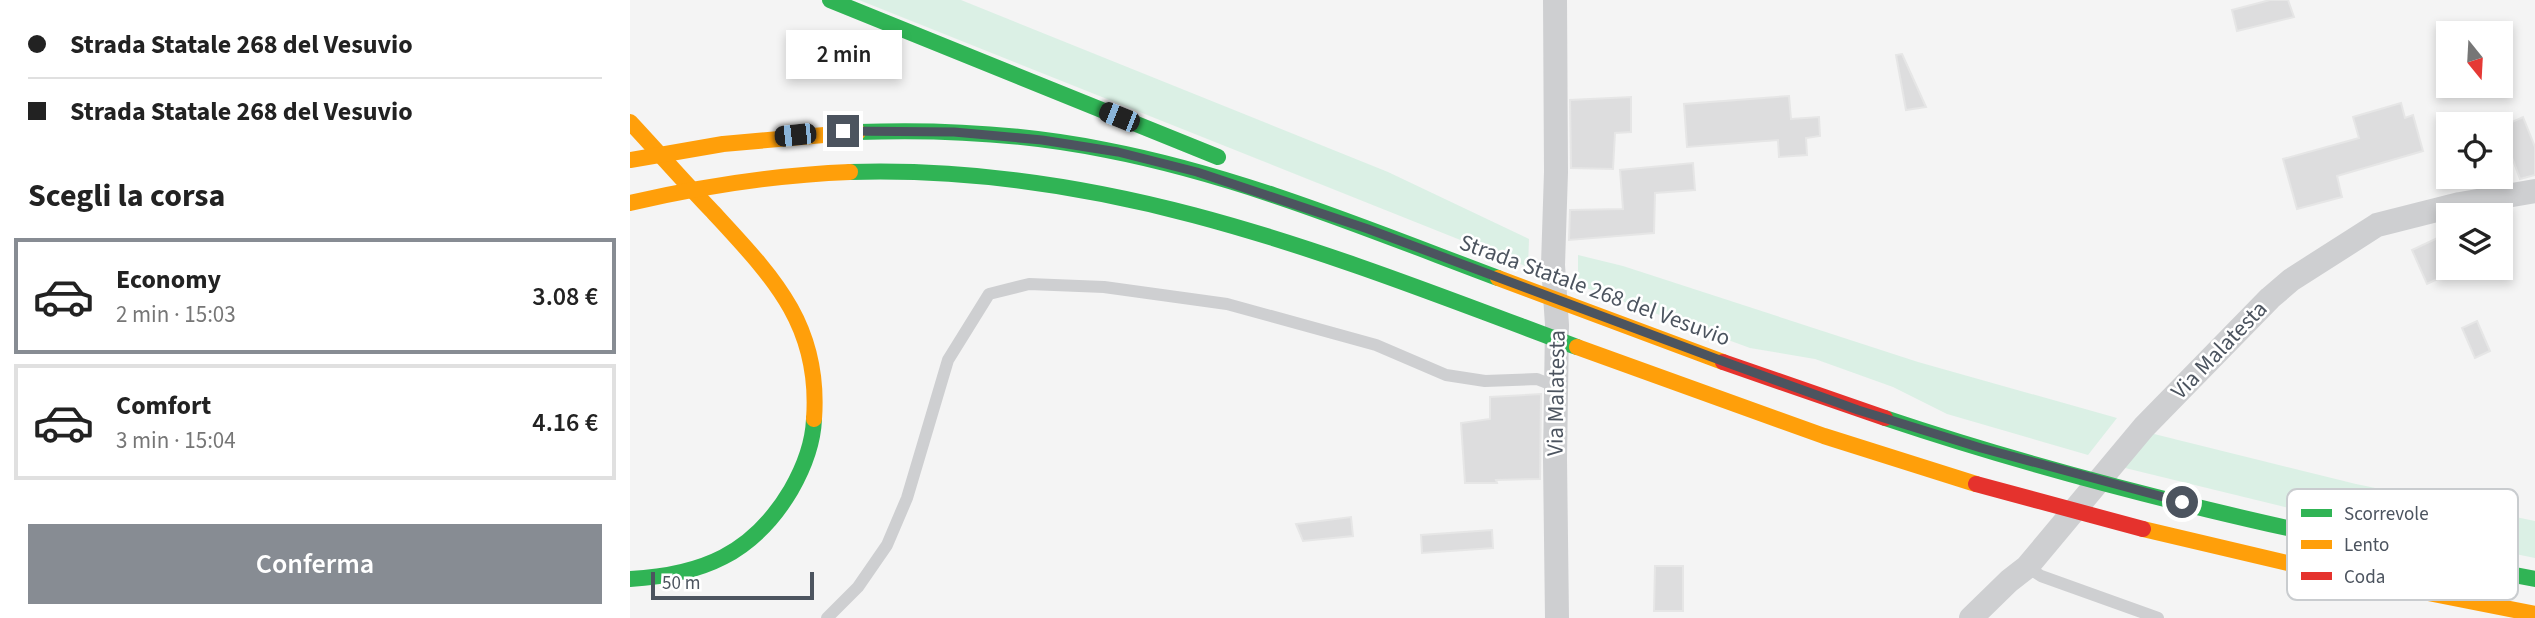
<!DOCTYPE html>
<html lang="it">
<meta charset="utf-8">
<style>
:root{--surface:#fff;--page:#f2f2f2;--text:#222;--muted:#767676;--line:#e0e0e0;--accent:#878c93}
body{margin:0;font-family:"Source Sans 3",sans-serif;background:var(--page);color:var(--text);height:100vh;display:flex;flex-direction:column;font-size:26px;white-space:nowrap}
*{box-sizing:border-box;margin:0}
p{font-size:23px;color:var(--muted)}
.icon{flex:none;width:38px;height:38px;fill:none;stroke:currentColor;stroke-width:2;stroke-linecap:round;stroke-linejoin:round}
.map{position:relative;flex:1;overflow:hidden}
.details{display:flex;flex-direction:column;background:var(--surface);width:630px}
.details>*{flex:none}
.top-card{display:grid;align-content:center;height:154px;padding:0 28px;background:var(--surface)}
.needle{width:46px;rotate:162deg}
.controls{position:absolute;left:1806px;top:21px;display:grid;gap:14px}
.controls a{display:grid;place-items:center;width:77px;height:77px;border-radius:0px;background:var(--surface);box-shadow:0 4px 10px #0003;font-size:35px}
.scale{position:absolute;left:21px;bottom:18px;width:163px;box-sizing:border-box;padding-left:7px;border:4px solid #4c545f;border-top:0;font-size:19px;line-height:24px;white-space:nowrap;color:#4c545f;-webkit-text-stroke:5px #fff;paint-order:stroke}
.end{position:absolute;width:32px;height:32px;margin:-16px;border:9px solid #4c545f;background:#fff;box-shadow:0 0 0 4px #fff}
.from{border-radius:50%}
.bubble{position:absolute;height:49px;border-radius:0px;background:var(--surface);box-shadow:0 4px 10px #0003;font-size:23px;font-weight:600;line-height:49px;text-align:center}
.car{position:absolute;width:21px;height:42px;margin:-21px -10px;border-radius:9px;box-shadow:0 0 5px 2px #0007;background:linear-gradient(#222 24%,#8ab4d8 0 40%,#222 0 76%,#8ab4d8 0 86%,#222 0)}
.top-card b{display:flex;align-items:center;gap:24px;height:66px;font-size:26px}
.top-card b+b{border-top:2px solid var(--line)}
.top-card i{width:18px;height:18px;background:var(--text)}
ul{padding:0;list-style:none}
li{display:flex;align-items:center;gap:21px;height:116px;margin:0 14px 10px;padding:0 14px;border:4px solid var(--line);border-radius:0px}
li div{flex:1}
li b{display:block;font-size:26px}
li em{font-style:normal;font-weight:600}
li.active{border-color:var(--accent)}
li>.icon{width:63px;height:63px;stroke-width:1.5}
h2{padding:0 28px;font-size:32px;line-height:84px}
.action{display:flex;gap:14px;margin-top:auto;padding:14px 28px}
.action a{flex:1;height:80px;border-radius:0px;background:var(--accent);color:#fff;font-size:28px;font-weight:600;line-height:80px;text-align:center}
main{display:flex;flex:1;min-height:0}
.map>svg:first-child{display:block}
.green{fill:#dbf0e5}
.building{fill:#ddddde;stroke:#e6e6e6;stroke-width:2}
.lines{fill:none;stroke-linecap:round;stroke-linejoin:round}
.lane{stroke:#cecfd1;stroke-width:12}
.street{stroke:#cecfd1;stroke-width:24}
.fast{stroke:#30b455;stroke-width:16}
.slow{stroke:#ff9f0a;stroke-width:16}
.jam{stroke:#e5322d;stroke-width:16}
.route{stroke:#4c545f;stroke-width:9}
.labels{text-anchor:middle;dominant-baseline:central;stroke-width:5;stroke-linejoin:round;paint-order:stroke}
.street-label{font-size:23px;fill:#4c545f;stroke:#fff}
.key{fill:#fff;stroke:#c9cccf;stroke-width:2}
.key-label{font-size:19px;fill:#4c545f}
</style>
<main>
<section class="details">
<div class="top-card">
<b><i class="from"></i>Strada Statale 268 del Vesuvio</b>
<b><i></i>Strada Statale 268 del Vesuvio</b>
</div>
<h2>Scegli la corsa</h2>
<ul>
<li class="active"><svg class="icon" aria-label="car" viewBox="0 0 24 24"><path d="M5 17H2v-5l4-1 3-4h7l3 4 3 1v5h-3M9 17h6M6 11h13"/><circle cx="7" cy="17" r="2"/><circle cx="17" cy="17" r="2"/></svg><div><b>Economy</b><p>2 min · 15:03</p></div><em>3.08 €</em></li>
<li><svg class="icon" aria-label="car" viewBox="0 0 24 24"><path d="M5 17H2v-5l4-1 3-4h7l3 4 3 1v5h-3M9 17h6M6 11h13"/><circle cx="7" cy="17" r="2"/><circle cx="17" cy="17" r="2"/></svg><div><b>Comfort</b><p>3 min · 15:04</p></div><em>4.16 €</em></li>
</ul>
<div class="action"><a>Conferma</a></div>
</section>
<div class="map">
<svg width="1905" height="618" viewBox="0 0 1905 618">
<rect width="100%" height="100%" fill="#f4f4f4"/>
<!-- green -->
<g class="green">
<polygon points="229,0 331,0 758,172 899,239 898,267"/>
<polygon points="948,255 993,266 1288,362 1487,418 1458,455 1317,414 1263,387 1185,359 1120,348 948,285"/>
<polygon points="1520,433 1726,484 1905,521 1905,558 1659,508 1491,467"/>
</g>
<!-- building -->
<g class="building">
<polygon points="1640,0 1658,0 1664,17 1607,31 1602,10"/>
<polygon points="1272,54 1296,107 1276,110 1266,55"/>
<polygon points="1159,96 1161,119 1189,117 1190,136 1176,138 1177,155 1149,157 1148,140 1057,147 1054,104"/>
<polygon points="1001,97 1001,132 985,133 983,169 941,168 940,100"/>
<polygon points="1771,103 1775,118 1783,115 1793,151 1707,176 1712,197 1667,209 1653,159 1729,138 1723,117"/>
<polygon points="1893,117 1905,147 1905,175 1890,179 1871,127"/>
<polygon points="1063,163 1065,190 1025,193 1024,233 939,240 940,210 993,209 990,170"/>
<polygon points="1818,233 1818,274 1797,284 1782,250"/>
<polygon points="1847,321 1860,351 1845,358 1832,328"/>
<polygon points="911,394 910,479 866,480 867,483 835,483 831,423 860,419 860,397"/>
<polygon points="721,517 723,536 673,541 666,524"/>
<polygon points="862,530 863,548 792,553 791,535"/>
<polygon points="1025,566 1053,566 1053,611 1024,611"/>
</g>
<g class="lines">
<!-- lane -->
<g class="lane">
<polyline points="1397,567 1411,576 1528,618"/>
<polyline points="197,618 228,587 257,545 277,498 318,360 359,294 399,284 474,287 597,304 746,345 816,375 855,381 907,379 927,387"/>
</g>
<!-- street -->
<g class="street">
<polyline points="925,0 926,172 923,265 927,325 925,459 927,618"/>
<polyline points="1341,618 1379,581 1397,567 1514,427 1640,298 1661,280 1747,225 1830,204 1905,191"/>
</g>
<!-- fast -->
<g class="fast">
<polyline points="200,0 588,157"/>
<path d="M228 132C309 129 396 134 476 150 611 176 740 230 868 278"/>
<path d="M220 172C483 164 706 257 947 347"/>
<path d="M1255 418C1467 489 1685 537 1905 579"/>
<path d="M0 579C72 575 123 554 161 490 173 469 183 444 184 419"/>
</g>
<!-- slow -->
<g class="slow">
<path d="M0 122C28 152 55 183 83 212 143 277 191 325 184 419"/>
<polyline points="0,160 93,144 228,132"/>
<path d="M0 203C73 186 146 175 220 172"/>
<polyline points="868,278 1093,362"/>
<polyline points="947,347 1194,436 1346,484"/>
<polyline points="1513,529 1717,577 1905,614"/>
</g>
<!-- jam -->
<g class="jam">
<polyline points="1093,362 1255,418"/>
<polyline points="1346,484 1513,529"/>
</g>
</g>
<g class="lines">
<!-- route -->
<polyline class="route" points="213,131 324,132 412,140 488,152 567,172 738,229 1095,362 1228,410 1351,448 1552,502"/>
</g>
<g class="labels">
<!-- street labels -->
<g class="street-label">
<text transform="translate(965 290) rotate(20)">Strada Statale 268 del Vesuvio</text>
<text transform="translate(1589 350) rotate(-46)">Via Malatesta</text>
<text transform="translate(926 393) rotate(-89)">Via Malatesta</text>
</g>
</g>
<!-- legend -->
<rect x="1657" y="489" width="231" height="111" rx="10" class="key"/>
<rect x="1671" y="509" width="31" height="8" fill="#30b455"/>
<rect x="1671" y="540" width="31" height="9" fill="#ff9f0a"/>
<rect x="1671" y="572" width="31" height="8" fill="#e5322d"/>
<g class="key-label">
<text x="1714" y="520">Scorrevole</text>
<text x="1714" y="551">Lento</text>
<text x="1714" y="583">Coda</text>
</g>
</svg>
<div class="controls">
<a><svg class="needle" viewBox="-14 -14 28 28"><path d="M0-13l5 13h-10z" fill="#e53935"/><path d="M0 13l5-13h-10z" fill="#767676"/></svg></a>
<a><svg class="icon" aria-label="locate" viewBox="0 0 24 24"><circle cx="12" cy="12" r="6"/><path d="M12 2v4M12 18v4M2 12h4M18 12h4"/></svg></a>
<a><svg class="icon" aria-label="layers" viewBox="0 0 24 24"><path d="M12 4l9 5-9 5-9-5zM3 14l9 5 9-5"/></svg></a>
</div>
<div class="scale">50 m</div>
<i class="end from" style="left:1552px;top:502px"></i>
<i class="end" style="left:213px;top:131px"></i>
<div class="bubble" style="left:156px;top:30px;width:116px">2 min</div>
<i class="car" style="left:489px;top:117px;rotate:292deg"></i>
<i class="car" style="left:165px;top:135px;rotate:264deg"></i>
</div>
</main>
